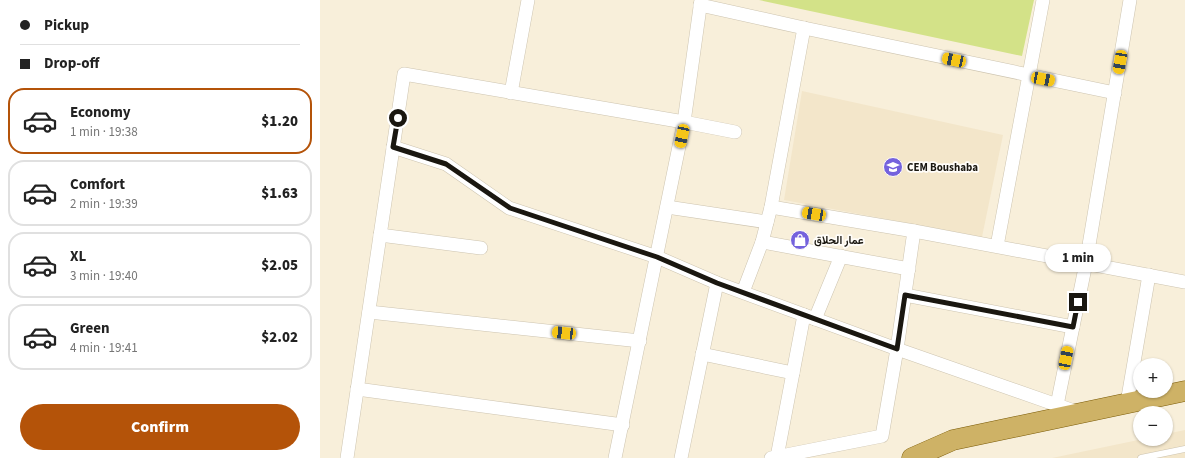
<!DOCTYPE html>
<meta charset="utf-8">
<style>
:root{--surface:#fff;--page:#f2f2f2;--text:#222;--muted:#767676;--line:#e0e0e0;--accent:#b45309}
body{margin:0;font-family:"Source Sans 3",Vazirmatn,sans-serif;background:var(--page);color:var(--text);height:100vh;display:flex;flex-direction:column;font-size:15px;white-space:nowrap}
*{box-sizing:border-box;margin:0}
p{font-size:13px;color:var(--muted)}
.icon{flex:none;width:22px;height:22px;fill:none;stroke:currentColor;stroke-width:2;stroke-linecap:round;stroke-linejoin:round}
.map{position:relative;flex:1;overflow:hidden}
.drawer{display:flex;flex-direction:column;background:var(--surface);width:320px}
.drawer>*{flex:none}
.guide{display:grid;align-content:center;height:88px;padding:0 20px;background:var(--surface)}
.fabs{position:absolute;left:813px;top:358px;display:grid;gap:8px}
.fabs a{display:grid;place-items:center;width:40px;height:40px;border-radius:50%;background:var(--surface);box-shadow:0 1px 3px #0004;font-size:20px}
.end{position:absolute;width:18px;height:18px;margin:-9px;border:5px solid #1a1710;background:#fff;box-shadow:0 0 0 2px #fff}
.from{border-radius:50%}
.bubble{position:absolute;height:28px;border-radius:14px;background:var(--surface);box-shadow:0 1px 3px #0004;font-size:13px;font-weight:800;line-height:28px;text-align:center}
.car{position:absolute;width:12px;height:24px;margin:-12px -6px;border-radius:5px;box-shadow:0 0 3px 1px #0007;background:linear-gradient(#f5c518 24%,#345 0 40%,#f5c518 0 76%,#345 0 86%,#f5c518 0)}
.guide b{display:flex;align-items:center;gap:14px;height:38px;font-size:15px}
.guide b+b{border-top:1px solid var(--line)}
.guide i{width:10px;height:10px;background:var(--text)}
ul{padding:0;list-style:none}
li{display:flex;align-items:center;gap:12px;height:66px;margin:0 8px 6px;padding:0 12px;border:2px solid var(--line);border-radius:16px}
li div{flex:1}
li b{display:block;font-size:15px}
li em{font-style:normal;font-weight:800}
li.on{border-color:var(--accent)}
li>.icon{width:36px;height:36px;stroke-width:1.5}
.action{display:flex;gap:8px;margin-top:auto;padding:8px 20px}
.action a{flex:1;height:46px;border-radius:24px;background:var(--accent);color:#fff;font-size:16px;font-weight:800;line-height:46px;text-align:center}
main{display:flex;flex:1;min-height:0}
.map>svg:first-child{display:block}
.built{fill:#f3e6ca}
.green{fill:#d3e288}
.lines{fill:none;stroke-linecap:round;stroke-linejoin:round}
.service-casing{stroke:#cdc4b0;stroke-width:7}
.minor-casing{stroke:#cdc4b0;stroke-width:14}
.primary-casing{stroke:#7a5a06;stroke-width:21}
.service{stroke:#fff;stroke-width:6}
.minor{stroke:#fff;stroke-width:13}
.primary{stroke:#ceb266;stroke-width:20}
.route{stroke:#1a1710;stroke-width:5}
.labels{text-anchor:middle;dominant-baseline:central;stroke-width:3.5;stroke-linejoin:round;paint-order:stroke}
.poi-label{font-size:11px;font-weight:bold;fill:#1a1710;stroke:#fffdf9;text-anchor:start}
</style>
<main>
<section class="drawer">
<div class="guide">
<b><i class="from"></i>Pickup</b>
<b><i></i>Drop-off</b>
</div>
<ul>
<li class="on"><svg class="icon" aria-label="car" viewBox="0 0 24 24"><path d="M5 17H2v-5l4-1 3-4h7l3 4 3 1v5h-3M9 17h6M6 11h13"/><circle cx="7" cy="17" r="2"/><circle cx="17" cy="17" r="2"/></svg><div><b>Economy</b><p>1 min · 19:38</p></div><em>$1.20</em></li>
<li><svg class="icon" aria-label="car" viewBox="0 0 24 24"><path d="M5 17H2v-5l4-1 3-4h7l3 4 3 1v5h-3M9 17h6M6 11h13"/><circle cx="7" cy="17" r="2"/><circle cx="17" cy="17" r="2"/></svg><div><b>Comfort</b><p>2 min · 19:39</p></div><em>$1.63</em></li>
<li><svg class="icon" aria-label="car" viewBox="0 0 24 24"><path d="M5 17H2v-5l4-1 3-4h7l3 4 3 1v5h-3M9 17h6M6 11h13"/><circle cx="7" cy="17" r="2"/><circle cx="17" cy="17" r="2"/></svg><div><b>XL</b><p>3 min · 19:40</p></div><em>$2.05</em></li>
<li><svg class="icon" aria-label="car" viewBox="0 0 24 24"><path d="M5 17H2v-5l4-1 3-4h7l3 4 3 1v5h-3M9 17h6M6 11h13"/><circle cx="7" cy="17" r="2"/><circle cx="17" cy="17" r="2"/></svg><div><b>Green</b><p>4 min · 19:41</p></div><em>$2.02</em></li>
</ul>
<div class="action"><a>Confirm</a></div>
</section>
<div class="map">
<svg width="865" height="458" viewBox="0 0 865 458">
<rect width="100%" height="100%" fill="#f8efda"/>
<!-- built -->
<g class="built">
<polygon points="482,91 683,135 662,237 464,200"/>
<polygon points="865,430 865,458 732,458 823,439 846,439 846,434"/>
</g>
<!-- green -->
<polygon class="green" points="439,0 714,0 702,56"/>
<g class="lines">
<!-- service casing -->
<g class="service-casing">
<polyline id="service" points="821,458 865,449"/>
</g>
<!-- minor casing -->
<g class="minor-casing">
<g id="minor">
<polyline points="380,5 484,28 795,93"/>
<polyline points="191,93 208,0"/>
<polyline points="73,147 126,164 189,208 337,257 397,283 577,349 757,412"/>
<polyline points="347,207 447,222"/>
<polyline points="451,207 594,231 865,282"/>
<polyline points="60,235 161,248"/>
<polyline points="442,242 589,269"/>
<polyline points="677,246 723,0"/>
<polyline points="423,292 442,242 451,207 484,28"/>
<polyline points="585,295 753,327"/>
<polyline points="49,312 320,341"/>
<polyline points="495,319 521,256"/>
<polyline points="382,354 473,373"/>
<polyline points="37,389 303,425"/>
<polyline points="807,403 829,275"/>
<polyline points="737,405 766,263 810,0"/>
<polyline points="457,457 484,315"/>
<polyline points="27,458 84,74 364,122 415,132"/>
<polyline points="295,458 364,122 381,0"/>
<polyline points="361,458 397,283"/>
<polyline points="451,458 562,436 577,349 594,231"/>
</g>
</g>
<!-- primary casing -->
<g class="primary-casing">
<polyline id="primary" points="592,458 633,440 865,391"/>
</g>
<!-- service -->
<use href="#service" class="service"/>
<!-- minor -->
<use href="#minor" class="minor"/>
<!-- primary -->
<use href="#primary" class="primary"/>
</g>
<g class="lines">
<!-- route -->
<polyline class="route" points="78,118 73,147 126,164 190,208 337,257 397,283 577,349 585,295 753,327 758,302"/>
</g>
<!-- icons -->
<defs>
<g id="school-disc" transform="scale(1)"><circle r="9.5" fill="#7462dd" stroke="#fffdf9"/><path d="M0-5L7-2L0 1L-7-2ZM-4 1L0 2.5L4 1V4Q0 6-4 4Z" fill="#fff"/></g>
<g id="shop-disc" transform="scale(1)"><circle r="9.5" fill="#7462dd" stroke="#fffdf9"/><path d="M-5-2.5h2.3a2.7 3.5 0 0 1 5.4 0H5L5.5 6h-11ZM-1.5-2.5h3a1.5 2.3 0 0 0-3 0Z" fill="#fff"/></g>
</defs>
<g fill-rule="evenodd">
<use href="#school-disc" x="573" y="167"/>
<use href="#shop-disc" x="480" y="240"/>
</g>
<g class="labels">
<!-- poi labels -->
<g class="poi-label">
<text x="587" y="167">CEM Boushaba</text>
<text x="494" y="240">عمار الحلاق</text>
</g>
</g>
</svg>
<div class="fabs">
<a>+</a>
<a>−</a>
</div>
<i class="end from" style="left:78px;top:118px"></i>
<i class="end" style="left:758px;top:302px"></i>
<div class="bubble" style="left:725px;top:244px;width:66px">1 min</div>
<i class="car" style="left:634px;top:60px;rotate:282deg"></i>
<i class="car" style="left:800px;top:62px;rotate:190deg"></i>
<i class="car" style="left:723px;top:79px;rotate:101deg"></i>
<i class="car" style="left:362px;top:136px;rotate:192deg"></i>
<i class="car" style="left:494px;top:214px;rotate:280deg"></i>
<i class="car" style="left:244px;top:333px;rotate:276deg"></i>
<i class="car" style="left:746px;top:358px;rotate:11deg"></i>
</div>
</main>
